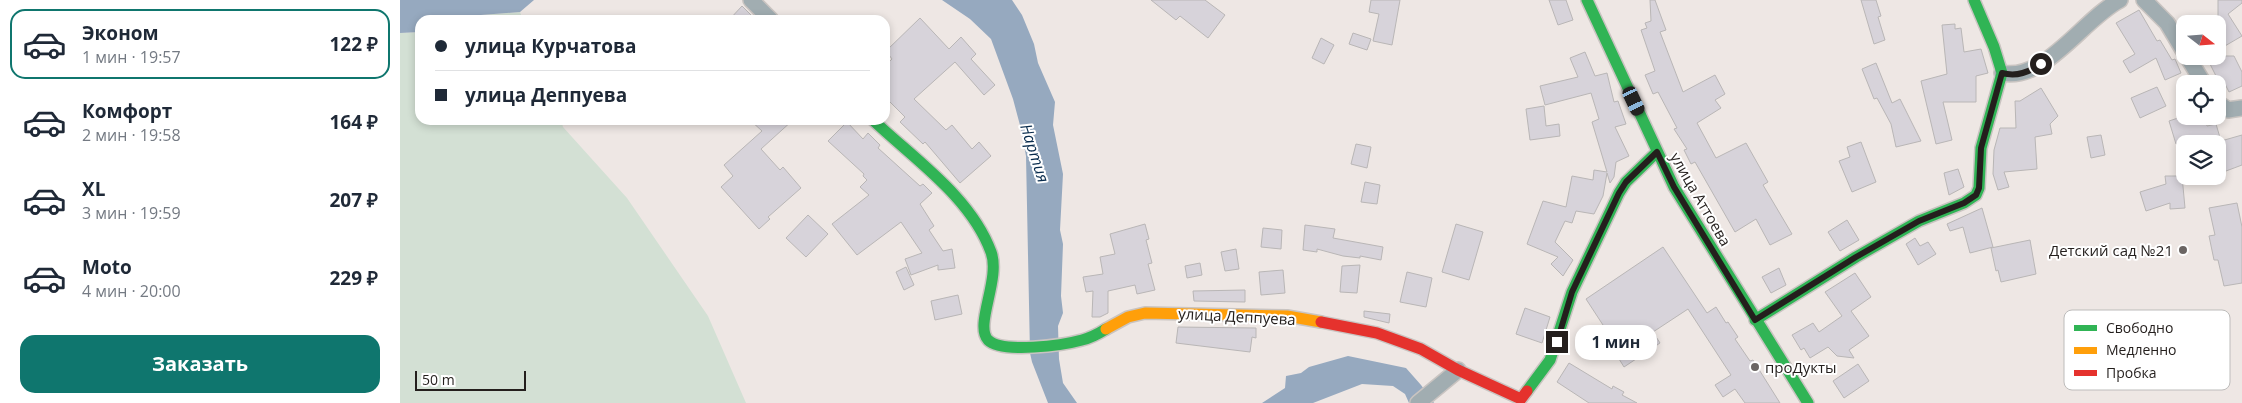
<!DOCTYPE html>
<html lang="ru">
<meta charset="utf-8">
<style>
:root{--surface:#fff;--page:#f6f6f7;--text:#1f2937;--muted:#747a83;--line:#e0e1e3;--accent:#0f766e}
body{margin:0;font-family:"Open Sans",sans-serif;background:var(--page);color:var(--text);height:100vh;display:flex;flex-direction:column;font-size:19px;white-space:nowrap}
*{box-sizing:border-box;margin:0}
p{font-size:16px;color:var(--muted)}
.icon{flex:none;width:28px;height:28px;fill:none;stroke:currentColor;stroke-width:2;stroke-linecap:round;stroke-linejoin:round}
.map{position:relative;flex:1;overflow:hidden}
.drawer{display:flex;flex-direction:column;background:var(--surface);width:400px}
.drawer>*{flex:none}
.guide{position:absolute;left:15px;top:15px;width:475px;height:110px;border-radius:15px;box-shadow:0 2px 8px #0003;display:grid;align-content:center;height:110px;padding:0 20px;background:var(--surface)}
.needle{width:32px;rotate:107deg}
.buttons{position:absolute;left:1776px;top:15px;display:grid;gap:10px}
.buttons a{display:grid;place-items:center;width:50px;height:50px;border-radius:10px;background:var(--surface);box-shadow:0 2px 8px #0003;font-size:25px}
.scale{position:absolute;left:15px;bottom:12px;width:111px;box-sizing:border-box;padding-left:5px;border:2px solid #241f1d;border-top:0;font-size:14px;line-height:18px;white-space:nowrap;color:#241f1d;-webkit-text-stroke:4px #fff;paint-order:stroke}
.end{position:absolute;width:22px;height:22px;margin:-11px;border:6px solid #241f1d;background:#fff;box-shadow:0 0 0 2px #fff}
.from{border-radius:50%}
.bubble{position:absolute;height:35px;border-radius:15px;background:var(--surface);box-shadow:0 2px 8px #0003;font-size:16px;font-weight:700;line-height:35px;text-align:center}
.car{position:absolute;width:15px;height:30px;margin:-15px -8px;border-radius:6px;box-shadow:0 0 4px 1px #0007;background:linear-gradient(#222 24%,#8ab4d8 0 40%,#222 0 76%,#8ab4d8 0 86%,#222 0)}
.guide b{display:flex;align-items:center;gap:18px;height:48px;font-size:19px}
.guide b+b{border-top:1px solid var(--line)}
.guide i{width:12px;height:12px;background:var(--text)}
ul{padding:9px 0 0;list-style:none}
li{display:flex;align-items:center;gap:15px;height:70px;margin:0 10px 8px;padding:0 10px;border:2px solid transparent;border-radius:15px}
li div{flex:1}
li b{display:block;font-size:19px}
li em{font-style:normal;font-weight:700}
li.current{border-color:var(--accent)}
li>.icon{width:45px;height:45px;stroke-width:1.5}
.cta{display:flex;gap:10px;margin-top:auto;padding:10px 20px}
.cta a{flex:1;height:58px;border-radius:15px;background:var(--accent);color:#fff;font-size:20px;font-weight:700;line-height:58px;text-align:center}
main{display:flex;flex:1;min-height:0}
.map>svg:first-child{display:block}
.green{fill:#d3e0d4}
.water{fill:#96a9bf}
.building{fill:#d7d3da;stroke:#b9b6b6}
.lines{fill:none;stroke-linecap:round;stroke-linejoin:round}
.street-casing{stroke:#c9c4c1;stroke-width:18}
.fast-casing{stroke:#c9c4c1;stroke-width:14}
.slow-casing{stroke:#c9c4c1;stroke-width:14}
.jam-casing{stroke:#c9c4c1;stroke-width:14}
.street{stroke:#a1adb1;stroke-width:15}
.fast{stroke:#30b455;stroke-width:11}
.slow{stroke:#ff9f0a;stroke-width:11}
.jam{stroke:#e5322d;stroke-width:11}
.route{stroke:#241f1d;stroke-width:6}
.poi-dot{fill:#6b6563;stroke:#fff;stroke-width:2}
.labels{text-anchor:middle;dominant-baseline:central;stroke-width:4;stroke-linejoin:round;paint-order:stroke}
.street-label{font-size:15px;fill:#241f1d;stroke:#fff}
.poi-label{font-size:15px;fill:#241f1d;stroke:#fff;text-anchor:end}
.water-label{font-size:16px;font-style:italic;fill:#082b4c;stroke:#fff}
.key{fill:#fff;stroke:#bdbcbb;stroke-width:1}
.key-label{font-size:14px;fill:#241f1d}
</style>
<main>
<section class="drawer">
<ul>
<li class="current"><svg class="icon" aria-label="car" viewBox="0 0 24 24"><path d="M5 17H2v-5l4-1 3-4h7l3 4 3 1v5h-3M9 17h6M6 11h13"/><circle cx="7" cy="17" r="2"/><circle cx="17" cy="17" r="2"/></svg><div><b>Эконом</b><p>1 мин · 19:57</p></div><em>122 ₽</em></li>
<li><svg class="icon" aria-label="car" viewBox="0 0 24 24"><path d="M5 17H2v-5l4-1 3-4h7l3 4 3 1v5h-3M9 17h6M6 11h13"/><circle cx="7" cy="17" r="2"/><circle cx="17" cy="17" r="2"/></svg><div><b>Комфорт</b><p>2 мин · 19:58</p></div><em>164 ₽</em></li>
<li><svg class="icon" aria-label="car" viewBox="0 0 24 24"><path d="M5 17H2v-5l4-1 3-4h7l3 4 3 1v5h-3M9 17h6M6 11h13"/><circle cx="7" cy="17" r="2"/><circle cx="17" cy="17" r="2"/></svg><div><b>XL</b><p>3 мин · 19:59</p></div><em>207 ₽</em></li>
<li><svg class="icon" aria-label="car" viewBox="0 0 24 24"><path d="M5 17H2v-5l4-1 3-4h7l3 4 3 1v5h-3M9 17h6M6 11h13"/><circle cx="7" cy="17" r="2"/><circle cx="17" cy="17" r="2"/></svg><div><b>Moto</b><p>4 мин · 20:00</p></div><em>229 ₽</em></li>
</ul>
<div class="cta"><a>Заказать</a></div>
</section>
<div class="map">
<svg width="1842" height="403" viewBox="0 0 1842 403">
<rect width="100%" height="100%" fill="#eee7e4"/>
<!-- green -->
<g class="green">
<polygon points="120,12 123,20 51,20 55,17"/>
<polygon points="20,32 20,120 161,120 163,127 227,198 308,316 346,403 0,403 0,33"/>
</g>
<!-- water -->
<g class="water">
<polygon points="0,0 134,0 120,12 55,17 51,20 20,20 20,32 0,33"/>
<polygon points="542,0 612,0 622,15 634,44 638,63 655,102 653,125 663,174 660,230 663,244 661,296 663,313 658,326 659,359 663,383 677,403 648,403 632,362 630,353 626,156 621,129 613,99 591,39 570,19"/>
<polygon points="948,356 1006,368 1021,385 1034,403 1009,403 1005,394 993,386 962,384 913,403 862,403 885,388 886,376 901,373 909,367"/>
</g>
<!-- building -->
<g class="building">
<polygon points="751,0 805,0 825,15 808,38 780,16 776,20"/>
<polygon points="971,0 1000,0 992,45 973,41 979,14 969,12"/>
<polygon points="1149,0 1166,0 1173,20 1158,25"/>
<polygon points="1250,0 1255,0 1266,30 1260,32 1283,92 1315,75 1325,94 1315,100 1321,108 1297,123 1316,158 1346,143 1368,182 1363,185 1392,234 1370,245 1356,219 1335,232 1295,162 1291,164 1284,150 1287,149 1274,129 1277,128 1258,92 1253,94 1245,75 1255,71 1241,30 1247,28 1245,23 1251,21"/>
<polygon points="1461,0 1476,0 1481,16 1478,17 1485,40 1474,44"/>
<polygon points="1818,0 1842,0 1842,3 1828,14 1842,36 1818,50"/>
<polygon points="342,6 356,20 329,20"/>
<polygon points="1739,10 1757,41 1760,40 1772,60 1775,59 1781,73 1765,80 1756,58 1730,73 1723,61 1735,54 1716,23"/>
<polygon points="520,18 549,49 561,37 576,54 571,59 595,85 584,95 555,62 514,99 546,130 552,125 572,149 579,142 591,156 560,183 525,142 523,144 500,122 505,117 485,97 485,66 492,59 486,51"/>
<polygon points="1555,24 1555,29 1561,28 1564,52 1581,49 1588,73 1576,76 1576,102 1543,102 1552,140 1536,144 1521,81 1547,74 1542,25"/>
<polygon points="953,33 971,39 967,50 949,44"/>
<polygon points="921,38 934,45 924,64 912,58"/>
<polygon points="1185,52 1195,76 1207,73 1214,102 1218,101 1226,124 1215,127 1229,156 1216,162 1214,177 1210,183 1207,173 1203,196 1194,214 1176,211 1172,223 1165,221 1155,242 1173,260 1163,276 1151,264 1158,257 1127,244 1143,201 1166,207 1172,176 1193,180 1194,170 1207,172 1192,122 1199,119 1191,93 1145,105 1140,86 1178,77 1170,58"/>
<polygon points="1806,56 1834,56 1842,72 1842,86 1829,92 1824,82 1820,84"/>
<polygon points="1476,63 1492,103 1500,99 1521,141 1496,147 1491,124 1477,98 1474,99 1462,69"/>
<polygon points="1757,87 1766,106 1740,118 1731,98"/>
<polygon points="1641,88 1658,116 1650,124 1652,134 1635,137 1637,169 1604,172 1609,187 1598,190 1593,174 1594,150 1600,128 1616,128 1615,101 1620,101"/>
<polygon points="1144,106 1146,126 1159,124 1160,136 1130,140 1126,109"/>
<polygon points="1784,116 1804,116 1807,126 1816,124 1821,141 1842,135 1842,165 1818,174 1818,144 1776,144 1769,121"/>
<polygon points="350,120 393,120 361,149 380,170 383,167 401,188 368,217 370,219 359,229 321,187 333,176 324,165 362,131"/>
<polygon points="447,122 463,139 468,133 480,145 478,148 520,186 523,184 532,193 520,204 534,226 529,230 543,251 552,249 555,268 538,270 538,265 511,275 505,259 522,253 501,222 457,255 432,224 469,195 460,187 467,180 463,176 464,174 428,141"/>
<polygon points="1701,135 1705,155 1691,158 1687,137"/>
<polygon points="1461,142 1476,182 1452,192 1439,161 1450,157 1447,147"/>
<polygon points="956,144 971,147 967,168 951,164"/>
<polygon points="1558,169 1564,187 1549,195 1544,173"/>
<polygon points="1765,176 1782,176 1785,208 1770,209 1770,203 1746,211 1740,192 1766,184"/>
<polygon points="965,182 980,185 977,204 961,202"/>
<polygon points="1837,203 1842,227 1842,283 1824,286 1818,260 1814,260 1809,236 1815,235 1809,208"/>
<polygon points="1582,208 1593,247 1570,253 1563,227 1550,231 1547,224"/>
<polygon points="408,215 428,234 406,257 386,238"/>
<polygon points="1447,220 1459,240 1440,251 1428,232"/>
<polygon points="745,224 749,239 746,240 752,263 748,264 755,290 737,294 735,285 708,291 708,313 700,317 692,317 693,291 686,292 683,277 703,274 700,257 715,254 710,234"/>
<polygon points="1056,224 1083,232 1069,280 1042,272"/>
<polygon points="905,225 935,229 933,238 983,247 981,260 960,256 960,258 943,256 917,249 917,252 903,250"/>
<polygon points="863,228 882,230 881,249 861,247"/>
<polygon points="1515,238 1520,246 1528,242 1536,254 1518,265 1506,244"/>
<polygon points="1630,240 1636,274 1601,282 1598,270 1596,271 1591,248"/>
<polygon points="1263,247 1307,313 1316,307 1326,323 1328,322 1338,337 1335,339 1350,361 1353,360 1380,403 1345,403 1335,389 1323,397 1315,385 1331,375 1288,309 1253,332 1260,343 1224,367 1216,354 1220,351 1186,299"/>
<polygon points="836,249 839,269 825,271 821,252"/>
<polygon points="800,263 802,275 787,278 785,266"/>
<polygon points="960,265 957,293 940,292 942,266"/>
<polygon points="506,267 514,285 504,290 496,272"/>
<polygon points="1379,268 1386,285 1371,293 1362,277"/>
<polygon points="883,270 885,293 861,295 859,272"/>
<polygon points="1007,272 1032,278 1026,307 1000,302"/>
<polygon points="1455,273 1471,297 1451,311 1469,336 1449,350 1454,358 1437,356 1428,347 1410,358 1404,348 1401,350 1392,335 1413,323 1419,332 1442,316 1425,292"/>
<polygon points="845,290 845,302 794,301 793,291"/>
<polygon points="558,295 562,314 535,320 531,301"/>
<polygon points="1125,308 1150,317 1142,343 1116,334"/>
<polygon points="964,311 990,314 989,323 964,317"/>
<polygon points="778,327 856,328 856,338 852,337 850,352 776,343"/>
<polygon points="1169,363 1212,389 1213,386 1224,392 1222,395 1237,403 1189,403 1157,382"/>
<polygon points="1458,364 1469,381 1444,398 1433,381"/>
</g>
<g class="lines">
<!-- street casing -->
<g class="street-casing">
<g id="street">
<polyline points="351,0 371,20"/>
<polyline points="1744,0 1767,23 1785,53"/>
<polyline points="1787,56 1804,84"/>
<path d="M1602 73C1645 82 1684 18 1720 0"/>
<polyline points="1818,103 1828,110 1842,108"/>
<polyline points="1018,403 1058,370"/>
</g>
</g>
<!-- fast casing -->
<g class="fast-casing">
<g id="fast">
<polyline points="1187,0 1274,187 1408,403"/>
<path d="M473 120C514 159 571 197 591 252 601 279 574 325 588 340 602 354 664 345 682 340 690 338 698 334 706 329"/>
<polyline points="1355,320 1456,257 1519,221 1564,203 1576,195 1579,188 1581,148 1602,73 1594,47 1574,0"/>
<polyline points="1127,391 1150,360 1172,292 1219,193 1226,182 1257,152"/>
</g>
</g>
<!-- slow casing -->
<g class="slow-casing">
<polyline id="slow" points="706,329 728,317 745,313 887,316 921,322"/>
</g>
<!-- jam casing -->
<g class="jam-casing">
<polyline id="jam" points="921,322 977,333 1021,349 1058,370 1121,399 1127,391"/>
</g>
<!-- street -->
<use href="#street" class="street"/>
<!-- fast -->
<use href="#fast" class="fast"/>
<!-- slow -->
<use href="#slow" class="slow"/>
<!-- jam -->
<use href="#jam" class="jam"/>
</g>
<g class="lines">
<!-- route -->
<path class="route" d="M1157 342 1172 292 1219 193 1226 182 1257 152 1274 187 1355 320 1456 257 1519 221 1564 203 1576 195 1579 188 1581 148 1602 73C1617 77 1629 72 1641 64"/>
</g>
<!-- markers -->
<g class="poi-dot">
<circle cx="1783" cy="250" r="5"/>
<circle cx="1355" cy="367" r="5"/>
</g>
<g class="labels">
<!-- street labels -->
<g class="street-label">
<text transform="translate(1301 199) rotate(60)">улица Аттоева</text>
<text transform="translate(837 316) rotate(3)">улица Деппуева</text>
</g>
<!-- poi labels -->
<g class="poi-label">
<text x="1773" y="250">Детский сад №21</text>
<text x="1365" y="367" text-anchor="start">проДукты</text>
</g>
<!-- water labels -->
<g class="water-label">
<text transform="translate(635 153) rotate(72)">Нартия</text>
</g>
</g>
<!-- legend -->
<rect x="1664" y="310" width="166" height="80" rx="8" class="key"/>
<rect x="1674" y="325" width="23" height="6" fill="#30b455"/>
<rect x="1674" y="347" width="23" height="7" fill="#ff9f0a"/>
<rect x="1674" y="370" width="23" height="6" fill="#e5322d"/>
<g class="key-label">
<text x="1706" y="333">Свободно</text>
<text x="1706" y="355">Медленно</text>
<text x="1706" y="378">Пробка</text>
</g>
</svg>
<div class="buttons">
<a><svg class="needle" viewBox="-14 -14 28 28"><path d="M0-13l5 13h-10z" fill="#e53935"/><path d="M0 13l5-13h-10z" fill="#747a83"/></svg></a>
<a><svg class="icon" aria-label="locate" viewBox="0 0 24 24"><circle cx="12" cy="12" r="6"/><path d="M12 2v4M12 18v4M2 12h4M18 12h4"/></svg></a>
<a><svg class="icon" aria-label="layers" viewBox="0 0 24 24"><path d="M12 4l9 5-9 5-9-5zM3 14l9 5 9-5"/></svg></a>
</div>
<div class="scale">50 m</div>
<i class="end from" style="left:1641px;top:64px"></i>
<i class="end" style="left:1157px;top:342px"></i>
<div class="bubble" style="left:1175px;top:325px;width:82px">1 мин</div>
<i class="car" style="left:1234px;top:101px;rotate:155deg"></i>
<div class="guide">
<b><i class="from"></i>улица Курчатова</b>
<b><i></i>улица Деппуева</b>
</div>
</div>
</main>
